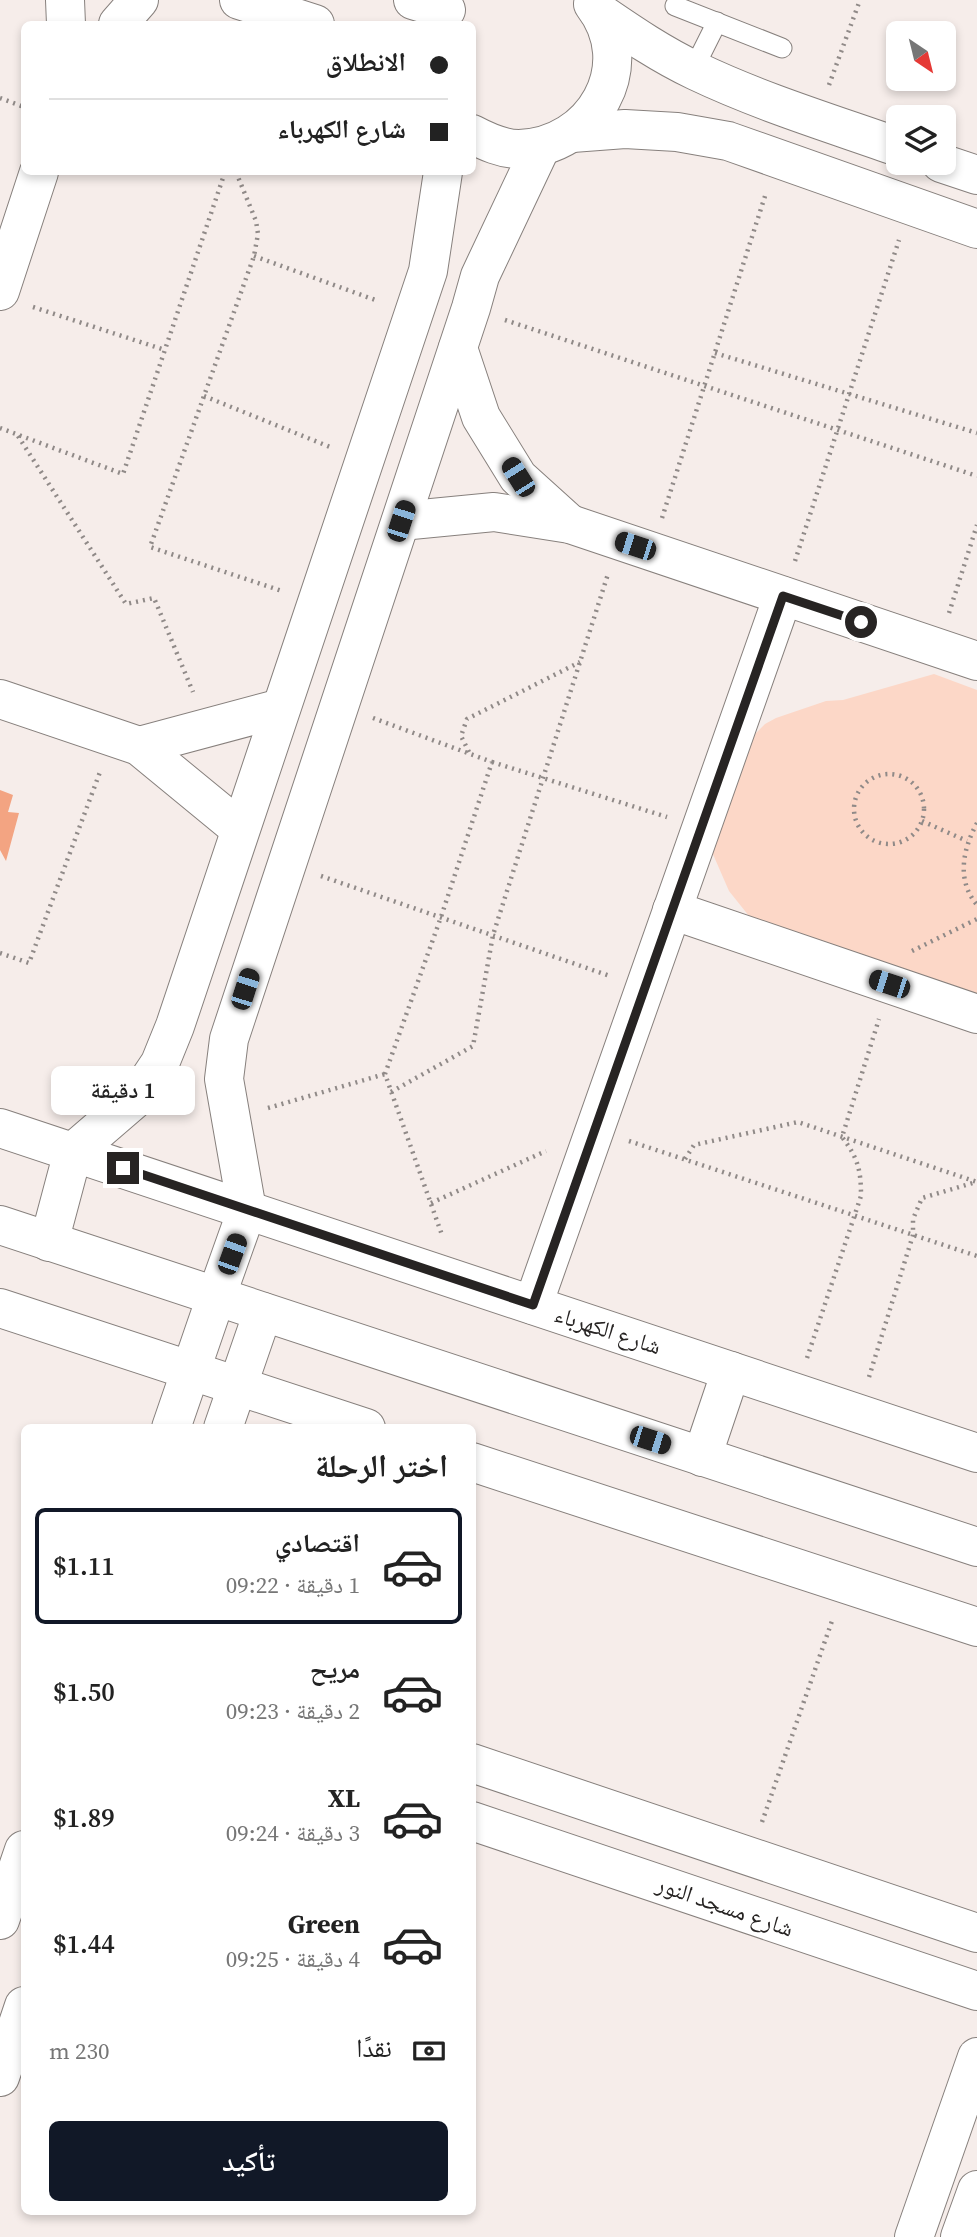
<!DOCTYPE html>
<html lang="ar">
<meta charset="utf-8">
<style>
:root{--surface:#fff;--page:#f2f2f2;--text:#222;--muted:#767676;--line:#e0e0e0;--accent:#111827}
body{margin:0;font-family:"Source Serif 4","Noto Naskh Arabic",serif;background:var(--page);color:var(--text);direction:rtl;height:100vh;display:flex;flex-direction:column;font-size:26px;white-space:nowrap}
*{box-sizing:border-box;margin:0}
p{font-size:23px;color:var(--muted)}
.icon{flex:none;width:38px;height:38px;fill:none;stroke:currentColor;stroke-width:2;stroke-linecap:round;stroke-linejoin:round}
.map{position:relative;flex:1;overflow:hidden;direction:ltr}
.side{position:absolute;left:21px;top:1424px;width:455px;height:791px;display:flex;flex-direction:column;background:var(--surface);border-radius:10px;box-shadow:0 4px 10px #0003;direction:rtl}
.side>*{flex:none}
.banner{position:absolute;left:21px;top:21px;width:455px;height:154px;border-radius:10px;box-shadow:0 4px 10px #0003;direction:rtl;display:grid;align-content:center;height:154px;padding:0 28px;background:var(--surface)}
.needle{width:46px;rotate:145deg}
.tools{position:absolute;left:886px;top:21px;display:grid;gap:14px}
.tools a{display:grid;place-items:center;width:70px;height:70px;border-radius:10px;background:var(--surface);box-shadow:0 4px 10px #0003;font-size:35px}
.end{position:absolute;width:32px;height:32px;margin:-16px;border:9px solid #272423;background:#fff;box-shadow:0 0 0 4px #fff}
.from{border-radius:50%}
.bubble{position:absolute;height:49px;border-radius:10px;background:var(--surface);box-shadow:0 4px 10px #0003;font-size:23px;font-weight:600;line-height:49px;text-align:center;direction:rtl}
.car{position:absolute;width:21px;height:42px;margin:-21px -10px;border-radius:9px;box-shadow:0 0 5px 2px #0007;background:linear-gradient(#222 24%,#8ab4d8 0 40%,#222 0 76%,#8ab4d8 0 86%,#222 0)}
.banner b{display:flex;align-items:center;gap:24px;height:66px;font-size:26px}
.banner b+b{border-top:2px solid var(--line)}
.banner i{width:18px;height:18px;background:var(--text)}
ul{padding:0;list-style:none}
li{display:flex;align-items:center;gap:21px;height:116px;margin:0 14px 10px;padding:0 14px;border:4px solid transparent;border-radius:10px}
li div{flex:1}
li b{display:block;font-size:26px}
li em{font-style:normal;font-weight:600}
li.active{border-color:var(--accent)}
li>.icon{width:63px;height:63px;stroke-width:1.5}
h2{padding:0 28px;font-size:32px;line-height:84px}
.pay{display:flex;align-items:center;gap:18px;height:77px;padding:0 28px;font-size:26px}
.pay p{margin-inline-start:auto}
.button{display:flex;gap:14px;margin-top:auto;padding:14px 28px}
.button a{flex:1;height:80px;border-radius:10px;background:var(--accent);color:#fff;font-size:28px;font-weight:600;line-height:80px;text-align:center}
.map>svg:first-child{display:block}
.green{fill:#fcd7c7}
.building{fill:#f3a482}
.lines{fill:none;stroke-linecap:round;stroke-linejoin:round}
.lane-casing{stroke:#87807d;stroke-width:21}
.street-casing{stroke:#87807d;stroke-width:40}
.secondary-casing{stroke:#87807d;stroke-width:40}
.path{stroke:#908a88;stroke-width:4.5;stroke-dasharray:2 5;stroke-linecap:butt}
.lane{stroke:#fff;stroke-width:19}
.street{stroke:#fff;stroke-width:38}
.secondary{stroke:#fff;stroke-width:38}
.route{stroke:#272423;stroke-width:9}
.labels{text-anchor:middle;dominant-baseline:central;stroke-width:5;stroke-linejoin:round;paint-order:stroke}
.street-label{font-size:23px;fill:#272423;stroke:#fff}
</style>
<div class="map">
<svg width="977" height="2237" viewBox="0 0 977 2237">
<rect width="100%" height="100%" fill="#f6edea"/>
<!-- green -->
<polygon class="green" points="934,674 977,690 977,1014 757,926 729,891 712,852 755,734 765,724 776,718 826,701 843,700"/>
<!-- building -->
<polygon class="building" points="0,790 13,795 8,812 19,813 6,861 0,850"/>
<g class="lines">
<!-- lane casing -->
<g class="lane-casing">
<g id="lane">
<polyline points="675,6 782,48"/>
<polyline points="693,70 717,22"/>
</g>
</g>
<!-- street casing -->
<g class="street-casing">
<g id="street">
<polyline points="65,0 66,24"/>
<polyline points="239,0 315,24"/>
<polyline points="413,0 446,10"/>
<path d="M599 12C631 34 662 55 696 71 761 102 830 123 898 147"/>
<polyline points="118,24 139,0"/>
<polyline points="572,133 625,129 677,132 728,141 977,229"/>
<path d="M472 134C487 142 502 149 519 149 593 147 641 66 593 4"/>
<polyline points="941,163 977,175"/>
<polyline points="0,291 39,172"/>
<polyline points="458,348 481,417 518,477 570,524"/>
<polyline points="401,521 494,512 570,524 977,661"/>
<polyline points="0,699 139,746 240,829"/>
<polyline points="139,746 281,708"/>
<polyline points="672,910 977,1014"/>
<polyline points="73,1152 138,1096 160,1063 175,1026 428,271 443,172"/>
<polyline points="247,1210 224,1079 229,1039 471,308 480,276 541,147"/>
<polyline points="533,1305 783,596"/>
<polyline points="0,1308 366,1428"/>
<polyline points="171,1428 216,1297"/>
<polyline points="223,1428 263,1312"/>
<polyline points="472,1462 977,1627"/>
<polyline points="472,1763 977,1933"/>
<polyline points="472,1821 977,1991"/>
<polyline points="0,1920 24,1850"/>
<polyline points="0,2077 24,2006"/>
<polyline points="914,2237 977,2057"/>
<polyline points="960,2237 977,2190"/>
</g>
</g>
<!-- secondary casing -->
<g class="secondary-casing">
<g id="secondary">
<polyline points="0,1128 977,1453"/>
<polyline points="0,1225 977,1547"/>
<polyline points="49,1242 73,1152"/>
<polyline points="216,1297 247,1210"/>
<polyline points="702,1457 731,1371"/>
</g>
</g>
<!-- path -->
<g class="path">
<polyline points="829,85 860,0"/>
<polyline points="0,98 24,107"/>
<polyline points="236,172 256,221 258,234 254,256 150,547 282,591"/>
<polyline points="254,256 378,301"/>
<polyline points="33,307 165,350"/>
<polyline points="505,320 977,476"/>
<polyline points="715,353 977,433"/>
<polyline points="204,396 330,447"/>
<polyline points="0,428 123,474 225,172"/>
<polyline points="18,436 126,604 154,598 193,692"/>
<polyline points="662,518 766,193"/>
<polyline points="795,561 899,240"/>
<polyline points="949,613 977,525"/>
<polyline points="373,718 492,762 441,917 385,1074 442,1235"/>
<polyline points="469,752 461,736 467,719 580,662"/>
<polyline points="492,762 667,817"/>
<circle cx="889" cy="809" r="35"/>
<polyline points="922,821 967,841"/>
<path d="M977 823C963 849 956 880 977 905"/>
<polyline points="321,876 610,976"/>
<polyline points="912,951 977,919"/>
<polyline points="0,953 29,963 100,772"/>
<polyline points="391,1092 473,1046 493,935 608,574"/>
<polyline points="268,1108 385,1074"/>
<polyline points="629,1141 977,1256"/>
<polyline points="685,1159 694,1145 798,1122 977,1182"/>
<polyline points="431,1203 546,1151"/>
<path d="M807 1358 861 1196C861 1170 858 1158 842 1137L879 1019"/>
<polyline points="869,1377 913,1235 913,1219 922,1198 976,1182"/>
<polyline points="762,1822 833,1618"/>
</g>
<!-- lane -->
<use href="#lane" class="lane"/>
<!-- street -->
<use href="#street" class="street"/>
<!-- secondary -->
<use href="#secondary" class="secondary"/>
</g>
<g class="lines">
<!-- route -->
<polyline class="route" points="123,1168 533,1305 783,596 861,622"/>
</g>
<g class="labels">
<!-- street labels -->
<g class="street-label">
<text transform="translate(608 1330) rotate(18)">شارع الكهرباء</text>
<text transform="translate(725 1906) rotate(19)">شارع مسجد النور</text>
</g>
</g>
</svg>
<div class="tools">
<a><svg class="needle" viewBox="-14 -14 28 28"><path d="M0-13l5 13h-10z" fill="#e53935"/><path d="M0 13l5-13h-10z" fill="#767676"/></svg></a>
<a><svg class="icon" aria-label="layers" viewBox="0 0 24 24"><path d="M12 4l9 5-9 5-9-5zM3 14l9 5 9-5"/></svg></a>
</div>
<i class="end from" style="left:861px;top:622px"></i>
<i class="end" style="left:123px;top:1168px"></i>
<div class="bubble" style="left:51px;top:1066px;width:144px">1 دقيقة</div>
<i class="car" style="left:518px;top:477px;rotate:328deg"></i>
<i class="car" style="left:401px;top:521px;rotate:18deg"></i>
<i class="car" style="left:635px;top:546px;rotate:288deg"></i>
<i class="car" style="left:889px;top:984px;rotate:288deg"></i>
<i class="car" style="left:245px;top:989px;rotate:18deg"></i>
<i class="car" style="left:232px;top:1254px;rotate:20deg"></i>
<i class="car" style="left:650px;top:1440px;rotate:108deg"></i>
<div class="banner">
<b><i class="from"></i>الانطلاق</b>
<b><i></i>شارع الكهرباء</b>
</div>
<section class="side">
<h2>اختر الرحلة</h2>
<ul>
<li class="active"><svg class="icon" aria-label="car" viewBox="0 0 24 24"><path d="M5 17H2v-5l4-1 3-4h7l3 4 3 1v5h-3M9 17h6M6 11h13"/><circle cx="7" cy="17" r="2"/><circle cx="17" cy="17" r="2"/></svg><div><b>اقتصادي</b><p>1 دقيقة · 09:22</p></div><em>$1.11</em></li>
<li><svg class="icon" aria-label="car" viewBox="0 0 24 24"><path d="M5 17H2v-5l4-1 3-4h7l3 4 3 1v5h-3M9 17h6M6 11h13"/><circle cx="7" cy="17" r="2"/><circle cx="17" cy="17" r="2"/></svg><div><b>مريح</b><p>2 دقيقة · 09:23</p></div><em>$1.50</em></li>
<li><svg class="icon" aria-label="car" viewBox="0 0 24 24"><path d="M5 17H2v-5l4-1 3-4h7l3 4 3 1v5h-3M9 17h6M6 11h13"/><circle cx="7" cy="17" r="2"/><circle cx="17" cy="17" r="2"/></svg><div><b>XL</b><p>3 دقيقة · 09:24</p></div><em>$1.89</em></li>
<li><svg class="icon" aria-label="car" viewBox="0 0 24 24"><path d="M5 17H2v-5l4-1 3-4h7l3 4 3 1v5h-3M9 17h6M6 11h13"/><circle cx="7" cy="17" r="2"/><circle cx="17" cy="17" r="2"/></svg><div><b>Green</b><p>4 دقيقة · 09:25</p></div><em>$1.44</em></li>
</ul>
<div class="pay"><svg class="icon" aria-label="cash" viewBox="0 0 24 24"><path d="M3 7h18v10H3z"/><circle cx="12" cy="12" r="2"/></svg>نقدًا<p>230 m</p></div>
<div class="button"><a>تأكيد</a></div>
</section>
</div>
